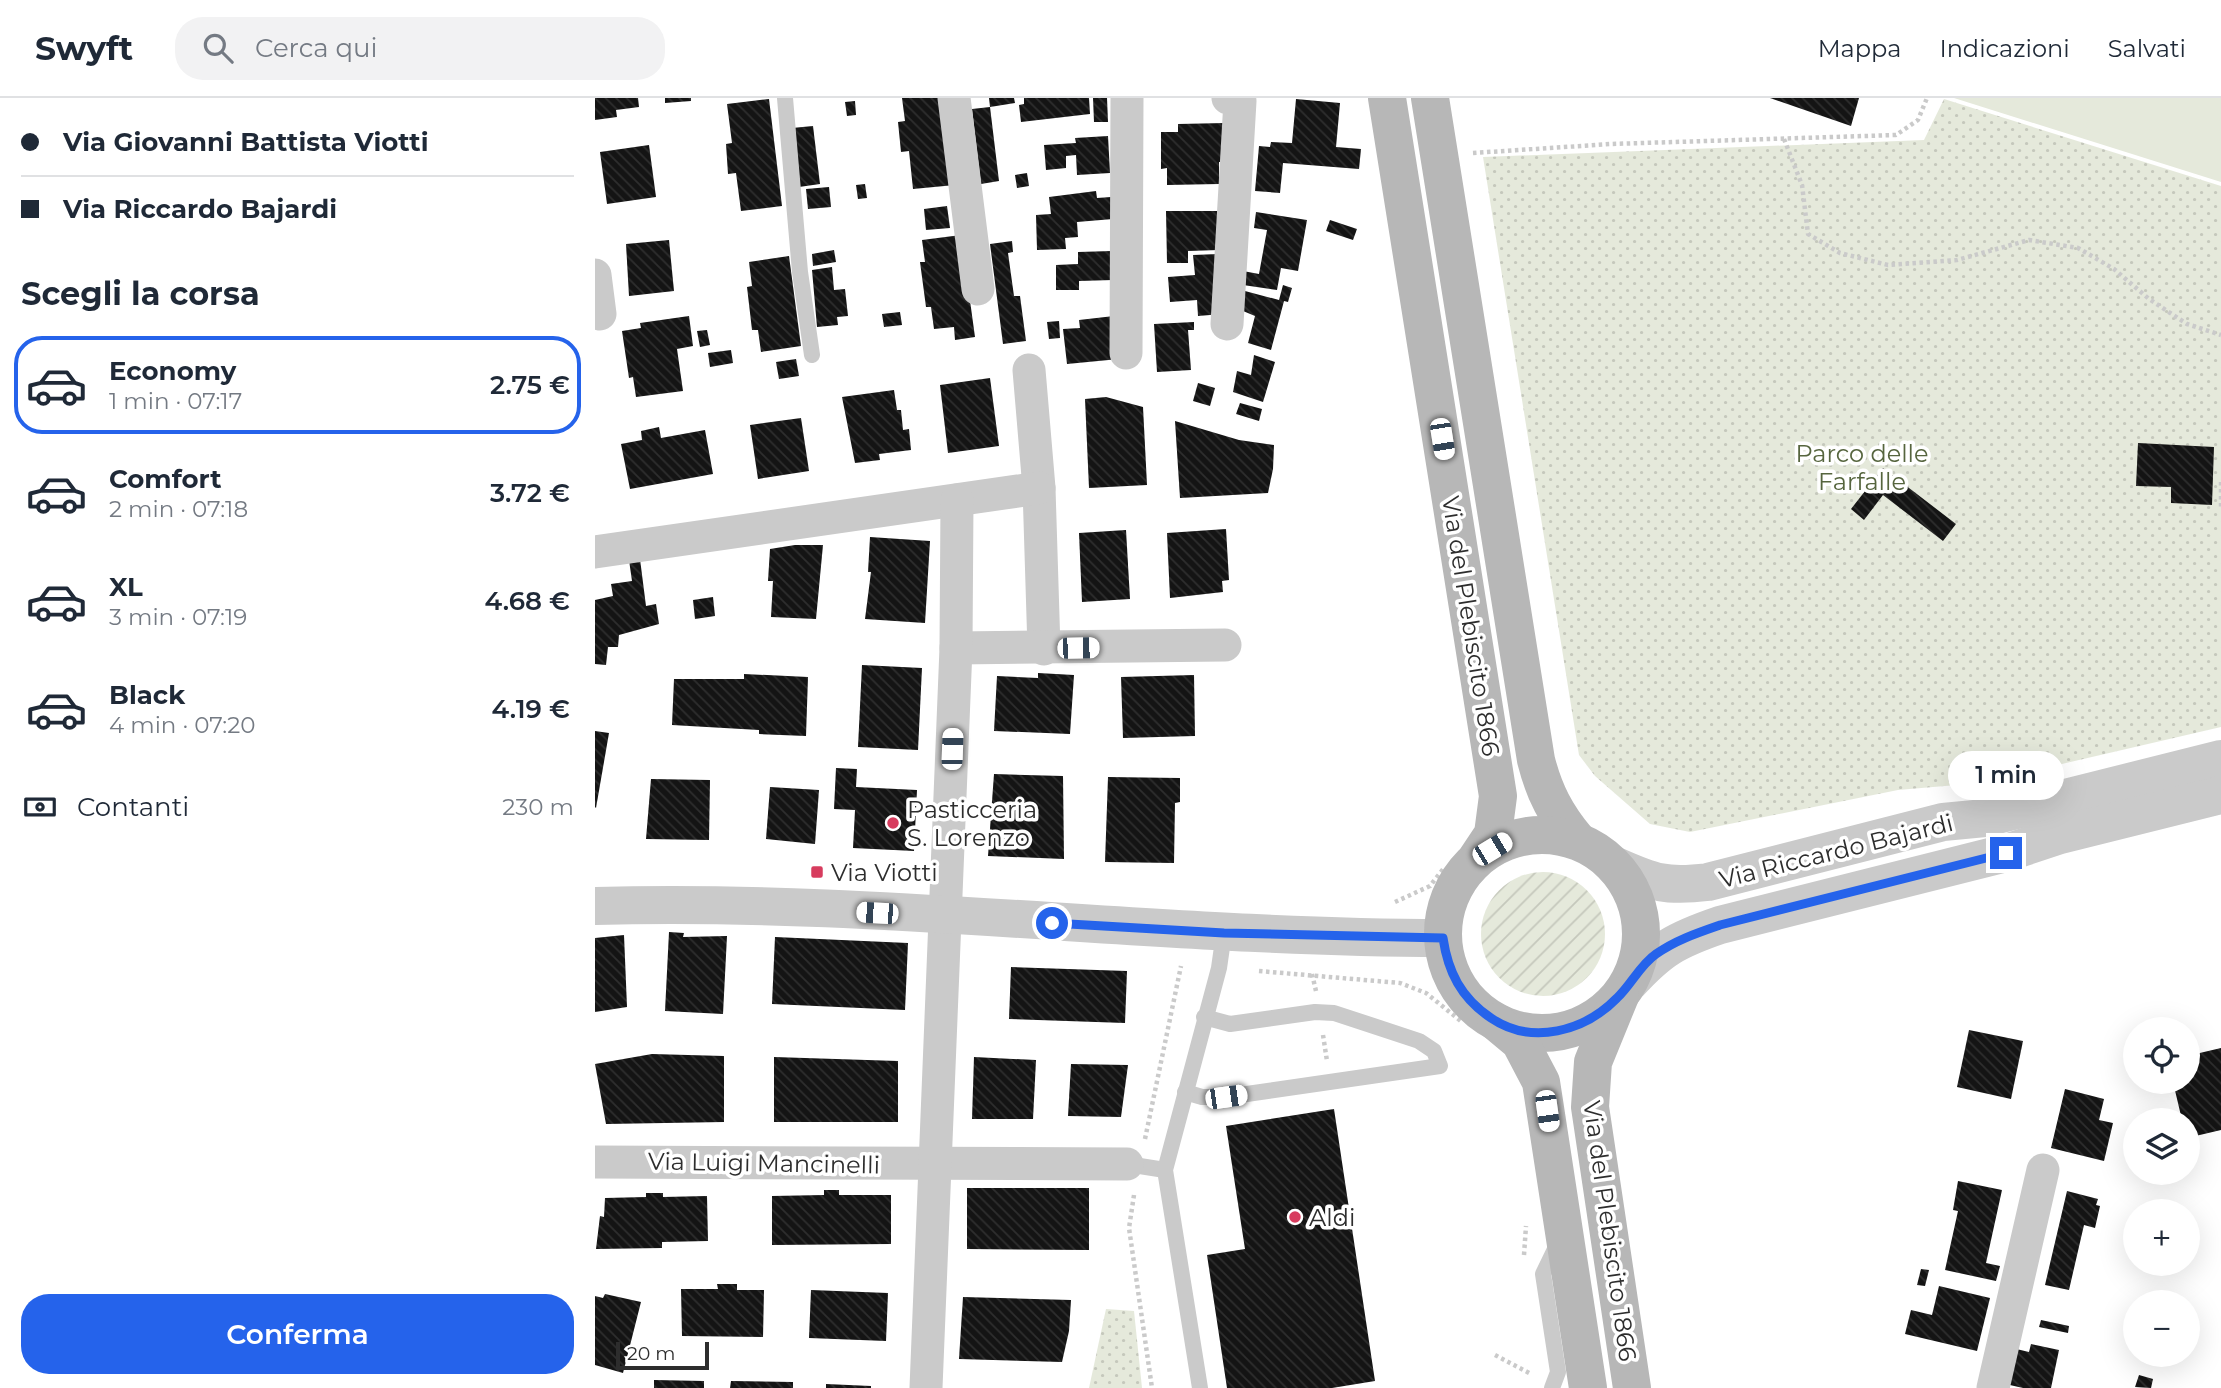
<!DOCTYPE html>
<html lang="it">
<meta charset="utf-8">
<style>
:root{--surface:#fff;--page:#f2f2f3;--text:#1f2937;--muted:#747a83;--line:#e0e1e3;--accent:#2563eb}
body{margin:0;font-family:Montserrat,sans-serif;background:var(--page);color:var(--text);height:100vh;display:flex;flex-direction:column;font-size:26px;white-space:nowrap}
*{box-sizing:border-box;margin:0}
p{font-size:23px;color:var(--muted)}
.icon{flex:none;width:38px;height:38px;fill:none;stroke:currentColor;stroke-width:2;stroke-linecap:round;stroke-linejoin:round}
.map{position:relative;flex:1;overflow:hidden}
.panel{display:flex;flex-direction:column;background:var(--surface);width:595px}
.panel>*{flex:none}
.banner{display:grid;align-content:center;height:154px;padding:0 21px;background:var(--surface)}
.buttons{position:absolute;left:1528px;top:919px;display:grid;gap:14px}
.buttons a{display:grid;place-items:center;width:77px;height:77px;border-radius:50%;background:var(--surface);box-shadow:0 7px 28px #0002;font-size:35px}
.scale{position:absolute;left:21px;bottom:18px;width:93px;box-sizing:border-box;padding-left:7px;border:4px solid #2d2d2d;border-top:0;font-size:19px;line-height:24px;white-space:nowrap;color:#2d2d2d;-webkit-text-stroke:5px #fff;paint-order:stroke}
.end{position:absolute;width:32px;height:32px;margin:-16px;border:9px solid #2563eb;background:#fff;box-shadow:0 0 0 4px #fff}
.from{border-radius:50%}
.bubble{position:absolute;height:49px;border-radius:24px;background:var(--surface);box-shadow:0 7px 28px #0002;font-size:23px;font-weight:600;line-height:49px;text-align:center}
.car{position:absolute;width:21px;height:42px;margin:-21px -10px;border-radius:9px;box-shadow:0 0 5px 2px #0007;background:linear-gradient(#fff 24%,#345 0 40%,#fff 0 76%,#345 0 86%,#fff 0)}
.banner b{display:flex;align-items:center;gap:24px;height:66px;font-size:26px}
.banner b+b{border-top:2px solid var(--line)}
.banner i{width:18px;height:18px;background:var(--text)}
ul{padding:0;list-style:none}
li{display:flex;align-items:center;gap:21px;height:98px;margin:0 14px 10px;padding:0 7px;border:4px solid transparent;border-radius:28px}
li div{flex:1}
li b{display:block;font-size:26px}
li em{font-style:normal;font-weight:600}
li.selected{border-color:var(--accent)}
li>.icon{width:63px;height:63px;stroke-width:1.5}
h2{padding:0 21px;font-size:32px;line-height:84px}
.pay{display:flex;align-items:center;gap:18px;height:77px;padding:0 21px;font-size:26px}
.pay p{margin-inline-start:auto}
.action{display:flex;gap:14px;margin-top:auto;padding:14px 21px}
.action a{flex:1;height:80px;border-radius:28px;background:var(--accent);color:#fff;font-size:28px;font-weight:600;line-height:80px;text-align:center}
header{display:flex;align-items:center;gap:42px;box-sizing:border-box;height:98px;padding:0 35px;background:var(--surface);border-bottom:2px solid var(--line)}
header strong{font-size:33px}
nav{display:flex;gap:38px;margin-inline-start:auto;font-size:24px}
.search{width:490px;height:63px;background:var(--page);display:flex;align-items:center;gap:18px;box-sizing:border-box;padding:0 24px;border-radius:28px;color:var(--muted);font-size:26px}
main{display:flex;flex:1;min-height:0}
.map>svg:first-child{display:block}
.grass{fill:#e5e9db}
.park{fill:url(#park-dots)}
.garden{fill:url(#garden-furrows)}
.building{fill:url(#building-back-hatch)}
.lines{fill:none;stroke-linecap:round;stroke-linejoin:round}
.path{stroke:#cacaca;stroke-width:4.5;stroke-dasharray:3.5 3.5;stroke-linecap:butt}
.service{stroke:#cacaca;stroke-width:16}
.minor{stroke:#cacaca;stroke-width:33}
.tertiary{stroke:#cacaca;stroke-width:38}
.secondary{stroke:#b7b7b7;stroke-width:38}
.route{stroke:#2563eb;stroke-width:9}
.poi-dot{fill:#d73c5e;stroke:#fff;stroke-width:2.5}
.labels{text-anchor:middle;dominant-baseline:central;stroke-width:7;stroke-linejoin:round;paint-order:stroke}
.park-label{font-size:24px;fill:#56653e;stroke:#fff}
.street-label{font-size:24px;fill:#2d2d2d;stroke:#fff}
.poi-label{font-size:24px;fill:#2d2d2d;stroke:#fff;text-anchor:start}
</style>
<header>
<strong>Swyft</strong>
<div class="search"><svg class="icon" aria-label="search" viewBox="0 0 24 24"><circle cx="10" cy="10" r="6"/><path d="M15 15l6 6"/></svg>Cerca qui</div>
<nav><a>Mappa</a><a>Indicazioni</a><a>Salvati</a></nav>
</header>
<main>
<section class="panel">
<div class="banner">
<b><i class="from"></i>Via Giovanni Battista Viotti</b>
<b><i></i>Via Riccardo Bajardi</b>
</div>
<h2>Scegli la corsa</h2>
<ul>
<li class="selected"><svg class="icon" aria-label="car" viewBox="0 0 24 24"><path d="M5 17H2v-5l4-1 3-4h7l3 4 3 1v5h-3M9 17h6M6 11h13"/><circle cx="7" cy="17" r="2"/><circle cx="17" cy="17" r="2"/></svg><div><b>Economy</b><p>1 min · 07:17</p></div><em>2.75 €</em></li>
<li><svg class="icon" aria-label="car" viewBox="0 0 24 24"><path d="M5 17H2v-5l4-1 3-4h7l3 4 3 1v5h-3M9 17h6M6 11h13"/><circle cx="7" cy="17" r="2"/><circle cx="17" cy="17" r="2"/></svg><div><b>Comfort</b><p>2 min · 07:18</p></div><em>3.72 €</em></li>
<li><svg class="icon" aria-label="car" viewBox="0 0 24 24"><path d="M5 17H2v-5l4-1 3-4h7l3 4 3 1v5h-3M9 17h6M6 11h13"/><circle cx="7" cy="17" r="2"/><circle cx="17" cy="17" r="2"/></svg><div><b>XL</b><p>3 min · 07:19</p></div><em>4.68 €</em></li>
<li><svg class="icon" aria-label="car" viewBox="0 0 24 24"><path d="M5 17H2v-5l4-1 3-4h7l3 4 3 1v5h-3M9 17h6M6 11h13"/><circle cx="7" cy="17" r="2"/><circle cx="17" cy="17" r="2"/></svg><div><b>Black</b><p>4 min · 07:20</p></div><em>4.19 €</em></li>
</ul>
<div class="pay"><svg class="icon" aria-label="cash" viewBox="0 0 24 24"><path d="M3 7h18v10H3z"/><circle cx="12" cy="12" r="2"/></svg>Contanti<p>230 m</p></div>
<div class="action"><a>Conferma</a></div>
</section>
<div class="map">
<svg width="1626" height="1290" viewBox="0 0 1626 1290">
<defs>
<pattern id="park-dots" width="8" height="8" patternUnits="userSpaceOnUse" patternTransform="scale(1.75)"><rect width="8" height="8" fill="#e5e9db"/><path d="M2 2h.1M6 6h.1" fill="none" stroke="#c5c8bc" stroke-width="1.8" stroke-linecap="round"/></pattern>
<pattern id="garden-furrows" width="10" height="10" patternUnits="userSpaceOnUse" patternTransform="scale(1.75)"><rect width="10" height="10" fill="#e5e9db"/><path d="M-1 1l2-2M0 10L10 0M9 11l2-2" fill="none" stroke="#c5c8bc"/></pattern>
<pattern id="building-back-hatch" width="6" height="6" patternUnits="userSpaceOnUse" patternTransform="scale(1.75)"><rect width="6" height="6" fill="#141414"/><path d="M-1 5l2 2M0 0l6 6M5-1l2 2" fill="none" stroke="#2e2e2e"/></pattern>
</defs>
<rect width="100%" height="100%" fill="#fff"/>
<!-- grass -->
<polygon class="grass" points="1359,0 1626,0 1626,84"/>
<!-- park -->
<g class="park">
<polygon points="1349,1 1626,88 1626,629 1385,685 1303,692 1095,734 1055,726 1000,678 984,657 888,59 1329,42"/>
<polygon points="511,1211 539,1213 547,1290 494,1290"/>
</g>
<!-- garden -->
<circle class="garden" cx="948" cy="836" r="62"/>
<!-- building -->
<g class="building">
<polygon points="0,0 43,0 44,9 21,12 22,19 0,22"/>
<polygon points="70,0 96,0 96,3 70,5"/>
<polygon points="307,0 350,0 360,87 318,91 314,53 306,54 303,24 310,23"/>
<polygon points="394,0 419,0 420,5 395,9 404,83 386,86 377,11 395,9"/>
<polygon points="429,0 494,0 495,16 426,24 424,7 429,6"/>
<polygon points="498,0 512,0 513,24 499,24"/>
<polygon points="1175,0 1264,0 1256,28"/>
<polygon points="174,1 187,108 146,113 141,75 133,76 131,46 137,45 132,6"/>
<polygon points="701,1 745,5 741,49 766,51 764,71 688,65 685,95 660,93 664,48 675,49 676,44 697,45"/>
<polygon points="260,3 261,17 252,18 250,4"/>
<polygon points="630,25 630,64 624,64 624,86 572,87 572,70 566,71 566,34 583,34 583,26"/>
<polygon points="218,28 225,86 204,89 197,30"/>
<polygon points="513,38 515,75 482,77 481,57 471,58 471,70 451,72 449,47 481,45 480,40"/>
<polygon points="54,47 61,99 12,106 5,54"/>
<polygon points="432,75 434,88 422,90 420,77"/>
<polygon points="270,86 272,100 263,101 261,87"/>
<polygon points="234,89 236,109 213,111 211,91"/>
<polygon points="501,93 502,100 516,99 518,121 482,124 483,139 470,140 471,151 442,152 441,117 456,116 454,99"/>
<polygon points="352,108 355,130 331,132 329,111"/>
<polygon points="571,113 624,113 624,152 593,153 593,165 572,165"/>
<polygon points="661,114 712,122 703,173 686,170 682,192 648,187 648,173 664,176 672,132 659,130"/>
<polygon points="735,122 762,131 758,142 731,133"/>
<polygon points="366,137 380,239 360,242 359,229 339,231 336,209 331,209 325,164 330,164 327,142"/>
<polygon points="74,142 79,193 34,198 31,146"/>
<polygon points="417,143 418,154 413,155 419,198 425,198 431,243 408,246 395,146"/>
<polygon points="239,152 241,164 218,168 217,156"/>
<polygon points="517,153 518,182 484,183 484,192 461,192 461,167 483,166 483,154"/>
<polygon points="623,156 627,216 603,218 602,202 575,204 573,179 600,177 598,157"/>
<polygon points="194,158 206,248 166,254 163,232 157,232 152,189 157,188 154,164"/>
<polygon points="237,169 239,192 250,191 253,218 242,219 243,227 222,229 217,172"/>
<polygon points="688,187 697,190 693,204 689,203 676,252 653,245 660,218 648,213 650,193 684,202"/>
<polygon points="305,214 307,227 289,229 287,216"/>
<polygon points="94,218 98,248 82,251 88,293 41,299 38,279 34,280 27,233 46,230 45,225"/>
<polygon points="519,218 524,261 472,266 468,231 485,230 484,222"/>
<polygon points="464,223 465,240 454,241 452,224"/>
<polygon points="599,224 599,232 593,232 596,272 562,274 559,226"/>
<polygon points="112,232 115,247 105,249 102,233"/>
<polygon points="136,252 138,265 115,269 113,255"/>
<polygon points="659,257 680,264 668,304 638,294 642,273 656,277"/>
<polygon points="201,261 204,278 184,281 181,264"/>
<polygon points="395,280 404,348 353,355 345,287"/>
<polygon points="603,285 620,290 615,308 598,303"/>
<polygon points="299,292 302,312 306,312 308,332 314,331 316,352 284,356 285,362 260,365 247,299"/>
<polygon points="511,299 548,309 552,387 494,390 490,301"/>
<polygon points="645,305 667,311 664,323 641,316"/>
<polygon points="206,320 214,373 163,381 155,327"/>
<polygon points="580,323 644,342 679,347 678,371 673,395 585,400"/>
<polygon points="64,329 66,340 110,332 118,376 35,391 26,346 47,342 46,333"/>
<polygon points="1543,345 1619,349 1617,407 1576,405 1576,389 1541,388"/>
<polygon points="1288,370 1361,426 1348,443 1288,397 1269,422 1256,411"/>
<polygon points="631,431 634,482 627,483 628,494 575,500 572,435"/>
<polygon points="531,432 535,501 487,504 484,435"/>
<polygon points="275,439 335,443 330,525 270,521 276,474 273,474"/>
<polygon points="200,447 228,447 221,521 176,519 178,483 173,483 175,451"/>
<polygon points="45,461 51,508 61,506 64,526 24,537 23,549 13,549 11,567 0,566 0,502 18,498 16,486 37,483 34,462"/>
<polygon points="118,499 120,518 100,521 98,502"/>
<polygon points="267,567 327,570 323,652 263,649"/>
<polygon points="443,575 479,577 475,636 399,633 402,578 443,580"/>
<polygon points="149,576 213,579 211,638 164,636 164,632 77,627 79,581 149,581"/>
<polygon points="599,577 600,638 528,640 526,579"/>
<polygon points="0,633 14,635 1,710 0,709"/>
<polygon points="241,670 262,671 261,689 322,692 319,753 258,750 260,712 239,711"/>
<polygon points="399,676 468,678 469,761 393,758"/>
<polygon points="513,679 585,680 585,704 580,705 579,765 510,764"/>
<polygon points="56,681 115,682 114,742 51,741"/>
<polygon points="175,689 224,692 220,746 171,741"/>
<polygon points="74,834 89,835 88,839 132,838 128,916 70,913"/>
<polygon points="29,837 32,909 0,914 0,840"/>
<polygon points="180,839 313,845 310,912 177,906"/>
<polygon points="416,869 532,873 530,925 414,921"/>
<polygon points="1374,932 1428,943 1416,1001 1362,989"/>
<polygon points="1626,950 1626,1032 1592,1040 1592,1022 1587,1022 1578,984 1592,984 1592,958"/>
<polygon points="57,956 129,958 129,1024 11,1026 0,966"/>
<polygon points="179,959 303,963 303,1024 179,1024"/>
<polygon points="379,959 441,962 438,1021 377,1021"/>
<polygon points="476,966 533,967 526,1019 473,1018"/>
<polygon points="1470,991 1509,1001 1504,1022 1518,1025 1509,1063 1456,1050"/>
<polygon points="739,1011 780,1283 737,1290 632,1290 612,1157 650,1151 631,1028"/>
<polygon points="1363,1083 1407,1092 1391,1165 1405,1168 1401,1183 1350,1172 1363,1113 1358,1112"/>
<polygon points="372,1090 494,1090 494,1152 372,1151"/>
<polygon points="229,1092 244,1092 244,1097 296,1097 296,1146 177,1147 177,1098 229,1097"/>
<polygon points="1472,1093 1503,1101 1501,1107 1505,1108 1500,1130 1489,1127 1474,1192 1450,1187"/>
<polygon points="51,1095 68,1095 68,1099 112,1098 113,1143 67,1144 67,1150 1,1151 5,1118 9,1119 10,1100 51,1099"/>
<polygon points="1326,1171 1334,1172 1330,1188 1322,1187"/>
<polygon points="122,1186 142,1186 142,1192 169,1192 168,1239 87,1238 86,1191 123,1191"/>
<polygon points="1344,1188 1395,1200 1382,1253 1310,1236 1316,1212 1337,1217"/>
<polygon points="216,1192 293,1195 291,1243 214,1240"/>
<polygon points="10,1196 46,1204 28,1275 0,1267 0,1198 8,1200"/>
<polygon points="368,1199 476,1202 474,1233 467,1264 364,1261"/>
<polygon points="1446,1222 1474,1228 1473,1235 1444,1229"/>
<polygon points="1436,1246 1464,1252 1456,1290 1428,1290 1406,1285 1413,1249 1434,1254"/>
<polygon points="1544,1277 1558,1281 1556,1290 1540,1289"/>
<polygon points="59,1282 109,1283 109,1290 59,1290"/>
<polygon points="136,1283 198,1284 198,1290 135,1290"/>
<polygon points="231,1286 276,1288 276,1290 231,1290"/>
</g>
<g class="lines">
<!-- path -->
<g class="path">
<polyline points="1189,41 1207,87 1213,136 1245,155 1293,167 1362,162 1434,142 1483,150 1519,171 1554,201 1592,226 1626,237"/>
<polyline points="878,55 1016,46 1301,37 1323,22 1332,0"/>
<polyline points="1626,384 1626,410"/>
<polyline points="800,804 835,788 849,770"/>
<polyline points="664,873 805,885 831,895 867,924"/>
<polyline points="717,876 721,893"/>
<polyline points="728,937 732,963"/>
<polyline points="550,1041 586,868"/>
<polyline points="539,1097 534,1130 557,1290"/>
<polyline points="929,1157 931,1128"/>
<polyline points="900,1257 936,1276"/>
</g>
<!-- service -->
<g class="service">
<polyline points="190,0 205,174 217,257"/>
<polyline points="590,994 607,999 631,999 845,968 839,953 824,943 739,915 720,914 635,926 609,919"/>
<polyline points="532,1066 570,1072"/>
<polyline points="605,1290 570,1072 624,870 629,835"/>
<polyline points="957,1290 963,1274 948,1176 963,1145"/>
</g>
<!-- minor -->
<g class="minor">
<polyline points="359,0 383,191"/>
<polyline points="0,177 5,216"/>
<polyline points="632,226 645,3 633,0"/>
<polyline points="531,255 532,0"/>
<polyline points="434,272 444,390 449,551"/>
<polyline points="0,454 444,390"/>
<polyline points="361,550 630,547"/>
<polyline points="0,1064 532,1066"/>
<polyline points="331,1290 361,550 362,402"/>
<polyline points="1398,1290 1448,1072"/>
</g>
<!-- tertiary -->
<g class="tertiary">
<path d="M1021 768C1059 785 1071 789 1113 784L1348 724 1390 720 1626 661"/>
<path d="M0 808C283 800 565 840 848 840"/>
<path d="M1034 885C1065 851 1081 842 1125 827L1411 755 1465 737 1626 697"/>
</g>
<!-- secondary -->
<g class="secondary">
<polyline points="792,0 903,698 898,736 882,760"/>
<path d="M835 0 941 662C949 694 961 717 982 742"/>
<circle cx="947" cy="836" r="99"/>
<polyline points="1025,898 998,964 995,1009 1037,1290"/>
<polyline points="901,924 925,944 946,984 993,1290"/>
</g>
</g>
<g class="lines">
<!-- route -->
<path class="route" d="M457 825 629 835 848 840C853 874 866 900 896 920 937 948 990 933 1022 900 1036 887 1045 867 1061 856 1081 842 1102 835 1125 827L1411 755"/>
</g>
<!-- markers -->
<g class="poi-dot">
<circle cx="298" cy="725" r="7"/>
<rect x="215" y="767" width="14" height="14" rx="3.5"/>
<circle cx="700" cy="1119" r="7"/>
</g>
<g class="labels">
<!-- park labels -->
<g class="park-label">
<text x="1267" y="355">Parco delle<tspan x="1267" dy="28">Farfalle</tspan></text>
</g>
<!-- street labels -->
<g class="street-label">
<text transform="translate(876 528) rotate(81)">Via del Plebiscito 1866</text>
<text transform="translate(1241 753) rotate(-14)">Via Riccardo Bajardi</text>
<text transform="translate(169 1065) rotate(1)">Via Luigi Mancinelli</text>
<text transform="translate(1015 1133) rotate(82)">Via del Plebiscito 1866</text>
</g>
<!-- poi labels -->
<g class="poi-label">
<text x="312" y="711">Pasticceria<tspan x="312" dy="28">S. Lorenzo</tspan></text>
<text x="236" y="774">Via Viotti</text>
<text x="714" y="1119">Aldi</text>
</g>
</g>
</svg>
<div class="buttons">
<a><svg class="icon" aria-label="locate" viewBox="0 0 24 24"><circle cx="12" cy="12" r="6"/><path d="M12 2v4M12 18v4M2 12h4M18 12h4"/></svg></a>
<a><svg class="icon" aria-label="layers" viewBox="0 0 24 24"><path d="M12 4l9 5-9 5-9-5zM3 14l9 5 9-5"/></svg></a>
<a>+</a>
<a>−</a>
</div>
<div class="scale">20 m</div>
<i class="end from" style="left:457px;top:825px"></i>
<i class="end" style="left:1411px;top:755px"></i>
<div class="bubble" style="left:1353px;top:653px;width:116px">1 min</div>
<i class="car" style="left:847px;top:341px;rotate:171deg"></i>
<i class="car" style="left:483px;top:550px;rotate:89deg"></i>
<i class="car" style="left:357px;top:651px;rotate:2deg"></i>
<i class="car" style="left:897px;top:751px;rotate:59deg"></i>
<i class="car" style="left:282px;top:815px;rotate:273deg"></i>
<i class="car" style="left:631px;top:999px;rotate:82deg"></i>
<i class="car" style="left:952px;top:1013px;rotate:172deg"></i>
</div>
</main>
